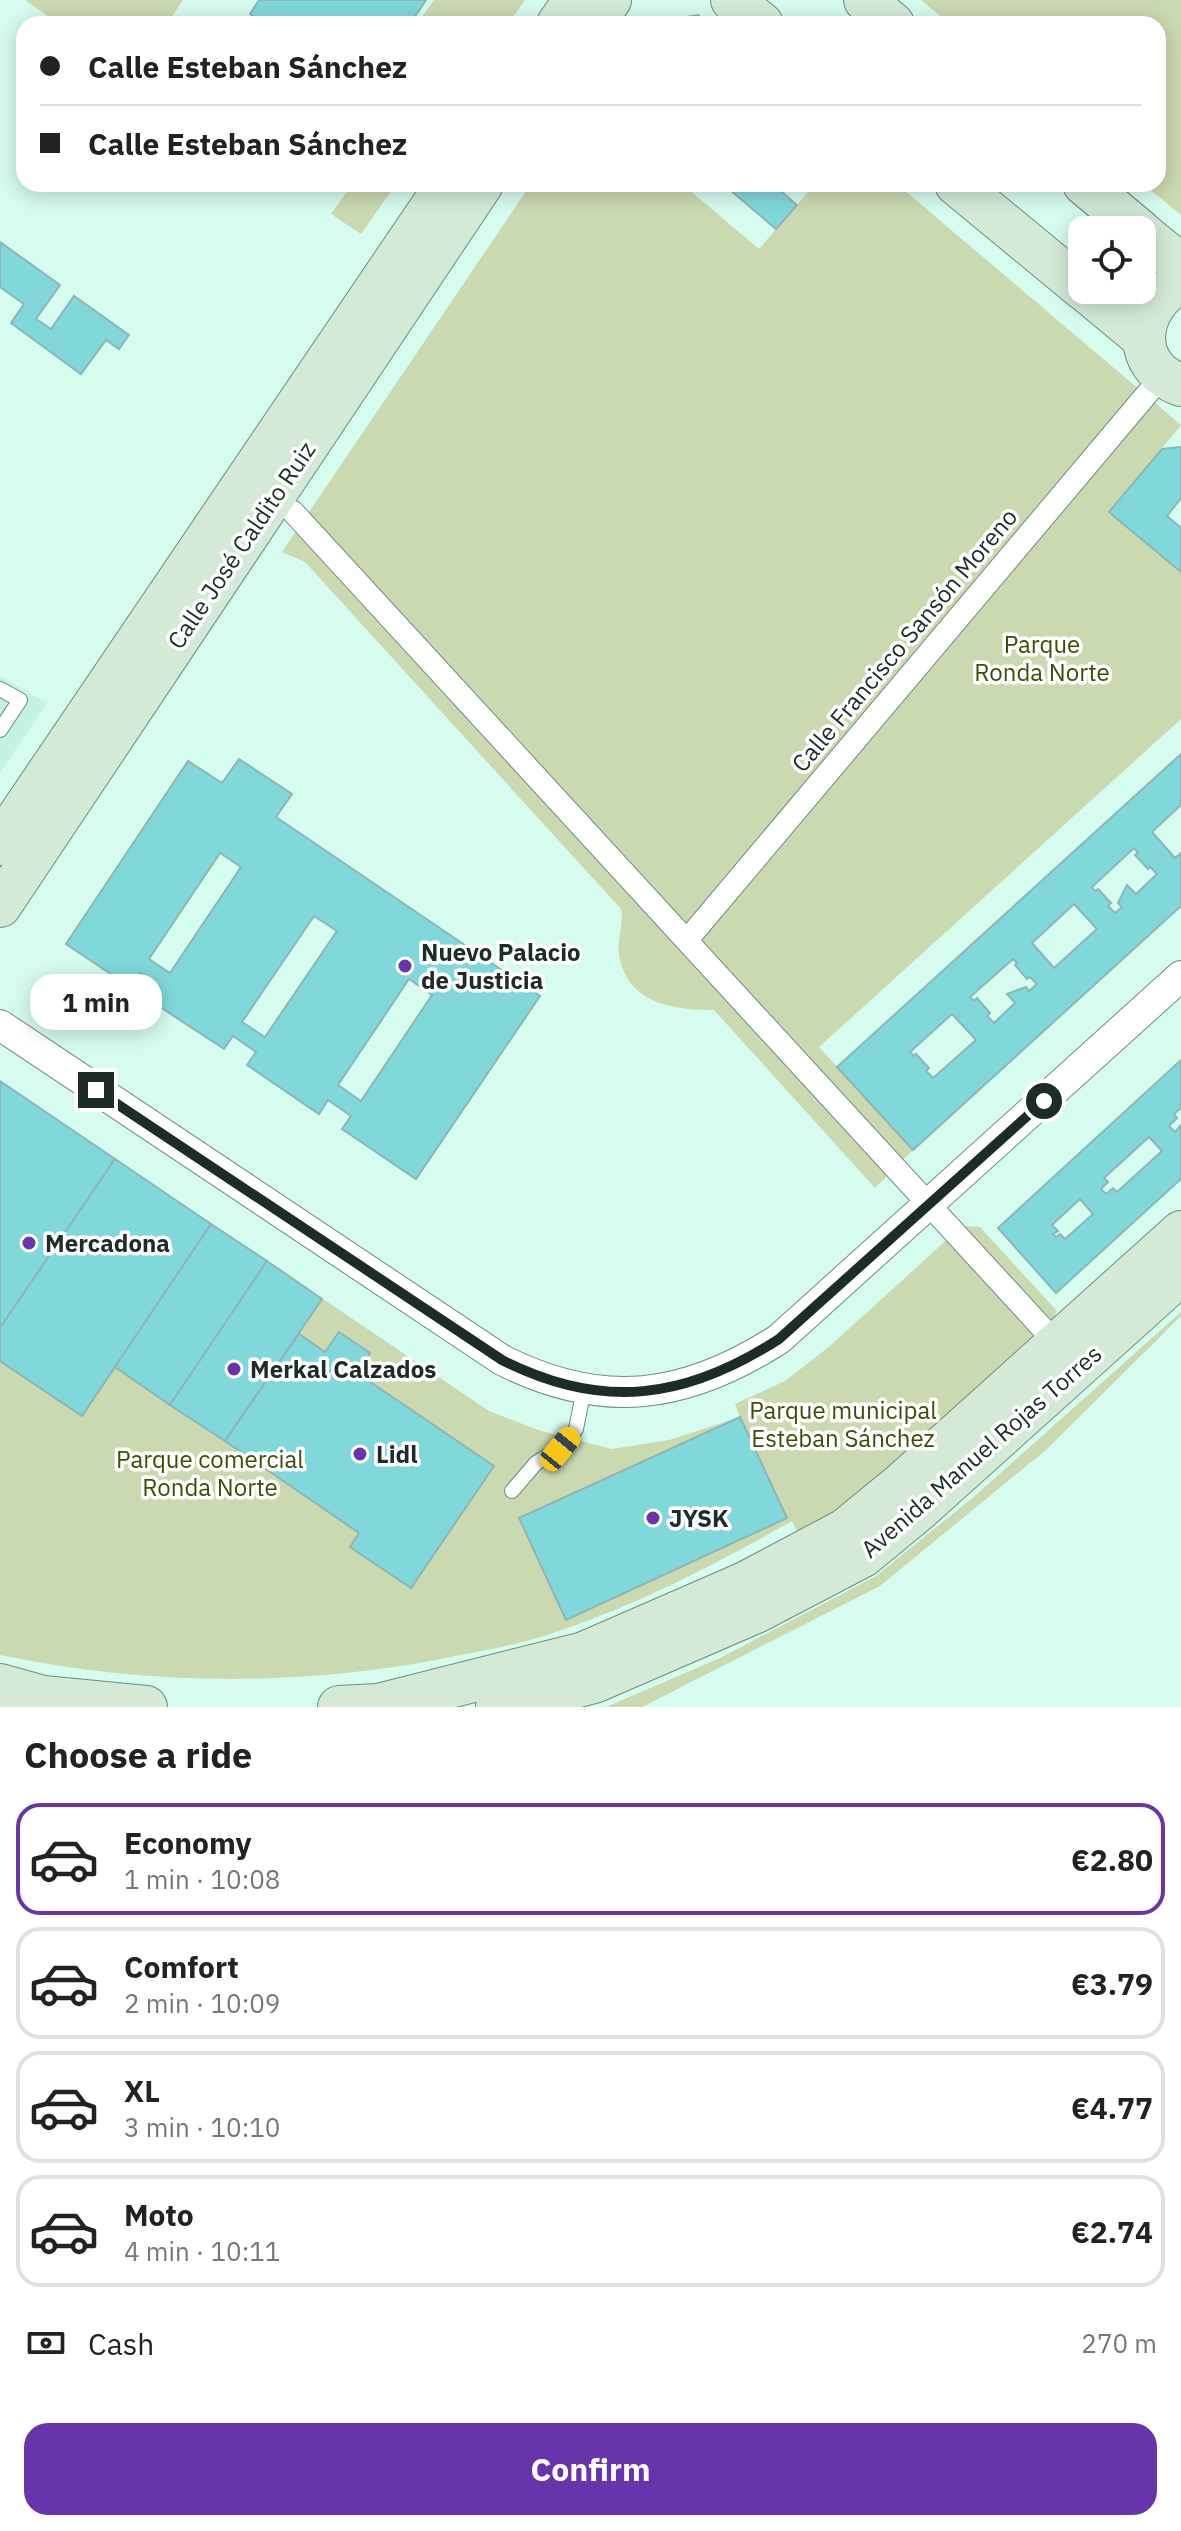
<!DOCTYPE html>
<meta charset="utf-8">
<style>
:root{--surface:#fff;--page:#f6f6f6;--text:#222;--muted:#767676;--line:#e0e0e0;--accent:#6734ab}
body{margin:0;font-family:"IBM Plex Sans",sans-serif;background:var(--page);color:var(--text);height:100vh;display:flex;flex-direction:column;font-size:30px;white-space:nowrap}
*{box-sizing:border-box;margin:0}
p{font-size:26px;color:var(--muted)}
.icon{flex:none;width:44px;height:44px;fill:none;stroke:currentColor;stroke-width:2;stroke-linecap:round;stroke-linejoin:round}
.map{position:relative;height:1707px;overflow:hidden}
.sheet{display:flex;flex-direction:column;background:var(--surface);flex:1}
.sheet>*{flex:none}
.guide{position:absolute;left:16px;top:16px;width:1150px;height:176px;border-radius:24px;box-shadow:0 4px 20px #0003;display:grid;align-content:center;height:176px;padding:0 24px;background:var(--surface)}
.fabs{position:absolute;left:1068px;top:216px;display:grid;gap:16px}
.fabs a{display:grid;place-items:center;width:88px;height:88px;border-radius:16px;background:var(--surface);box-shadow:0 4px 20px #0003;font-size:40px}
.end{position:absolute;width:36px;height:36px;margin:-18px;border:10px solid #1e2c27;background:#fff;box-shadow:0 0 0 4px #fff}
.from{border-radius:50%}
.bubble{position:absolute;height:56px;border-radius:24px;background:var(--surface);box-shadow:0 4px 20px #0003;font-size:26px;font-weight:700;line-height:56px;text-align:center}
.car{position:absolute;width:24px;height:48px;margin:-24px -12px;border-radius:10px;box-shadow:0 0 6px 2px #0007;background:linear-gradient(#f5c518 24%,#345 0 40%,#f5c518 0 76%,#345 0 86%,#f5c518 0)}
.guide b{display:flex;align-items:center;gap:28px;height:76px;font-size:30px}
.guide b+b{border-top:2px solid var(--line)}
.guide i{width:20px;height:20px;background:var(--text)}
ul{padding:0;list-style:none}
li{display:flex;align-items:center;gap:24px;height:112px;margin:0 16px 12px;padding:0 8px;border:4px solid var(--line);border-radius:24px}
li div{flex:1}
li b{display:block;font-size:30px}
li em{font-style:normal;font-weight:700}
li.active{border-color:var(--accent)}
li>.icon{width:72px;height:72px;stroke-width:1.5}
h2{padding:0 24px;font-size:36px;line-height:96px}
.pay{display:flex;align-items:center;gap:20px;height:88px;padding:0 24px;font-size:30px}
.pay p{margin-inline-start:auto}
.cta{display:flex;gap:16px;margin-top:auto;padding:16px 24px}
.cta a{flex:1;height:92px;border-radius:24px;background:var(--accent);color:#fff;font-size:32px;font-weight:700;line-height:92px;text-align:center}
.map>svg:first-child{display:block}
.built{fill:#c3f2e2}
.green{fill:#cbd9b0}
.building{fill:#81d8da;stroke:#8eb5b6;stroke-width:2;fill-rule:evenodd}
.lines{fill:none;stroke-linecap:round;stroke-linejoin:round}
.service-casing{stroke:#6a8d81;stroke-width:16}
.pedestrian-casing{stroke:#6a8d81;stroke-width:24}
.minor-casing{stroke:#6a8d81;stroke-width:32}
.secondary-casing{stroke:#6a8d81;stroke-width:44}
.service{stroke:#fff;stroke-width:14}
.pedestrian{stroke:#fff;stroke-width:22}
.minor{stroke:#fff;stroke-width:30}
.secondary{stroke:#d4ead7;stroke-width:42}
.route{stroke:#1e2c27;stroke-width:10}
.poi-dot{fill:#6734ab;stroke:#fff;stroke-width:3}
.labels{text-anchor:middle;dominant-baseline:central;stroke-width:7;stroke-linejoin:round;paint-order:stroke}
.street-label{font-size:24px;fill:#1e2c27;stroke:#fff}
.park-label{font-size:24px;fill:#3d4d07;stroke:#fff}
.poi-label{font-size:24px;font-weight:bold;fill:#1e2c27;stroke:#fff;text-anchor:start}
</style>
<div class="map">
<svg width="1181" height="1707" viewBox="0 0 1181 1707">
<rect width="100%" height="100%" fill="#d6fbef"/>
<!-- built -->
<polygon class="built" points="0,676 47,703 0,773"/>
<!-- green -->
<g class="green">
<polygon points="25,0 183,0 167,24 59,24"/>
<polygon points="434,0 525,0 508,24 417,24"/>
<polygon points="921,0 1181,0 1181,215 1143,184 1158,184 1158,24 950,24"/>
<polygon points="352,184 396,184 361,234 331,214"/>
<path d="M531 184H682L759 249 815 184H897L1181 425 1109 512 1181 572V719L819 1047 913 1150 875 1188 714 1010C673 1010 627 1004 619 954 617 938 624 923 621 909L305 562 282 552Z"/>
<path d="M0 1081 489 1411 538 1430 612 1449 669 1440 740 1417 735 1404 785 1381 830 1346 962 1226 980 1227 1056 1310 1053 1332 926 1444 800 1537 792 1521C718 1563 643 1602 562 1630 527 1643 488 1650 451 1657 302 1687 149 1686 0 1655Z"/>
<polygon points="1181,1312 1181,1316 1047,1449 880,1586 642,1707 606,1707 720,1658 876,1576 976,1495"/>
</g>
<!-- building -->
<g class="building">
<polygon points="259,0 426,0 410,24 264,24 250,14"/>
<polygon points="698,15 708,24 642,24"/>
<polygon points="723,184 778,184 776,187 797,205 776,229"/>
<polygon points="0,242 60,285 36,319 51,329 74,296 129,335 119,349 106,340 81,374 11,323 24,304 0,287"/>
<polygon points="1181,447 1181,498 1167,516 1181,528 1181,572 1109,512 1162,449"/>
<path d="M1181 754V805L1152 832 1175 858 1181 853V906L913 1150 837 1067ZM1134 848 1138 853 1135 855 1148 869 1150 867 1157 874 1136 894 1127 885 1118 903 1122 907 1115 913 1108 906 1111 903 1098 889 1095 891 1092 887ZM1074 904 1097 929 1054 968 1032 943ZM1013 959 1017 963 1015 965 1027 979 1030 977 1037 984 1029 991 1026 987 1007 994 1015 1003 994 1023 987 1016 990 1013 977 998 974 1001 970 997ZM952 1014 976 1040 933 1078 926 1071 929 1068 916 1054 914 1056 910 1052Z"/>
<path d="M239 759 292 794 276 817 540 996 416 1179 342 1129 351 1116 328 1100 319 1114 247 1065 256 1052 233 1036 224 1049 151 1001 160 987 140 973 130 987 66 944 188 761 222 783ZM220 853 241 867 170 973 149 959ZM314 916 337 931 265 1037 242 1022ZM409 979 432 995 361 1101 338 1085Z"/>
<path d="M1181 1060V1108L1174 1114 1177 1118 1169 1126 1175 1132 1181 1125V1179L1056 1293 998 1228ZM1149 1137 1162 1151 1117 1192 1113 1188 1106 1194 1101 1189 1108 1182 1104 1178ZM1080 1199 1093 1214 1065 1239 1060 1234 1056 1237 1053 1234 1058 1231 1052 1225Z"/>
<polygon points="0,1081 115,1159 0,1328"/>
<polygon points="115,1159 211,1224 82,1416 0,1361 0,1328"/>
<polygon points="211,1224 267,1261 170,1405 115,1367"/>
<polygon points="267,1261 322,1299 225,1441 170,1405"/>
<polygon points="339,1332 370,1353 357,1373 494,1466 411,1588 350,1547 359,1533 225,1441 299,1334 325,1352"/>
<polygon points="740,1417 787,1518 566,1620 519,1518"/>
</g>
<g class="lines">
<!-- service casing -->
<g class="service-casing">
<g id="service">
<polyline points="0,689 20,700 0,730"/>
<polyline points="512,1491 536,1463 560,1449 576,1429 584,1389"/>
</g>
</g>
<!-- pedestrian casing -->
<g class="pedestrian-casing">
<g id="pedestrian">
<polyline points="293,512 1057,1344"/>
<polyline points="687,940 1163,375"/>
</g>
</g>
<!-- minor casing -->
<g class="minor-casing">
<path id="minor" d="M0 1025 502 1360C603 1411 686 1399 779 1339L1181 976"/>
</g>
<!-- secondary casing -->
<g class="secondary-casing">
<g id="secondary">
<polyline points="732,0 762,24"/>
<polyline points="865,0 893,24"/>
<polyline points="558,24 575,0"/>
<polyline points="592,24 610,0"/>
<polyline points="956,184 1082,288"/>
<polyline points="1084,184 1139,230"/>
<polyline points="1142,233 1181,265"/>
<path d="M1181 282C1136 305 1128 366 1181 385"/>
<polyline points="1085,290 1144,339"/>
<polyline points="0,844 447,184"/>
<polyline points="0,906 482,184"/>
<polyline points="0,1685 43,1697 146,1707"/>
<polyline points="339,1707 378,1705 584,1653 745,1583 845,1530 900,1485 1181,1232"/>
<polyline points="497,1707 594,1682 758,1611 863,1556 921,1508 1181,1274"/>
</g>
</g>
<!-- service -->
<use href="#service" class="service"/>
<!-- pedestrian -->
<use href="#pedestrian" class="pedestrian"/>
<!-- minor -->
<use href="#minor" class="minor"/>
<!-- secondary -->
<use href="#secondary" class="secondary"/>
</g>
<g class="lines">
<!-- route -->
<path class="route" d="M96 1090 502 1360C603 1411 686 1399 779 1339L1044 1101"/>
</g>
<!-- markers -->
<g class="poi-dot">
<circle cx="405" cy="966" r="8"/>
<circle cx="29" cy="1243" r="8"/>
<circle cx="234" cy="1369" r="8"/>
<circle cx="360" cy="1454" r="8"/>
<circle cx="653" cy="1518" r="8"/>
</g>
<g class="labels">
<!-- street labels -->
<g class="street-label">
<text transform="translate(241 545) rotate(-56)">Calle José Caldito Ruiz</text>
<text transform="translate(904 640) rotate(-50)">Calle Francisco Sansón Moreno</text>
<text transform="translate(981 1451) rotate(-41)">Avenida Manuel Rojas Torres</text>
</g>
<!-- park labels -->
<g class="park-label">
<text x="1042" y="644">Parque<tspan x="1042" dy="28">Ronda Norte</tspan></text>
<text x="843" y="1410">Parque municipal<tspan x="843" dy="28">Esteban Sánchez</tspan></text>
<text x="210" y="1459">Parque comercial<tspan x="210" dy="28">Ronda Norte</tspan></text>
</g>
<!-- poi labels -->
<g class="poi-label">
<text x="421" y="952">Nuevo Palacio<tspan x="421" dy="28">de Justicia</tspan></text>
<text x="45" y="1243">Mercadona</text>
<text x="250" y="1369">Merkal Calzados</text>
<text x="376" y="1454">Lidl</text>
<text x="669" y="1518">JYSK</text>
</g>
</g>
</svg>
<div class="fabs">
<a><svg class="icon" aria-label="locate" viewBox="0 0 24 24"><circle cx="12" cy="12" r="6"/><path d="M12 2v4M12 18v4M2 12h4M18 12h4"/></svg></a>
</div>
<i class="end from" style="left:1044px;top:1101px"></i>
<i class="end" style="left:96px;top:1090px"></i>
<div class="bubble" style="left:30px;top:974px;width:132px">1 min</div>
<i class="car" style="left:560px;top:1449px;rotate:39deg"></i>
<div class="guide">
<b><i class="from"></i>Calle Esteban Sánchez</b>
<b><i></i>Calle Esteban Sánchez</b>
</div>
</div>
<section class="sheet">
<h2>Choose a ride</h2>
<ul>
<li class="active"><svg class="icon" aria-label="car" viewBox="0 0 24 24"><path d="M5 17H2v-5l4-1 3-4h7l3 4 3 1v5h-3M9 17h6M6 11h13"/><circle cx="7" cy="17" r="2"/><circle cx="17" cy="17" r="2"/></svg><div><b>Economy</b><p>1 min · 10:08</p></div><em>€2.80</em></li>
<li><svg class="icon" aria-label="car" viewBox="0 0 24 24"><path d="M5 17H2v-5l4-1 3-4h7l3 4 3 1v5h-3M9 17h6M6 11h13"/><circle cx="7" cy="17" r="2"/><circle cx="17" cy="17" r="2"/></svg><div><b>Comfort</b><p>2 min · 10:09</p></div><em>€3.79</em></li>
<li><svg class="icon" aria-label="car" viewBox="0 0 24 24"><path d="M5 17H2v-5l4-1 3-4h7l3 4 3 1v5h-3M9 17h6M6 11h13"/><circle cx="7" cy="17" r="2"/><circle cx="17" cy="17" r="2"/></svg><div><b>XL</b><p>3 min · 10:10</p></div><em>€4.77</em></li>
<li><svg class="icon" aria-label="car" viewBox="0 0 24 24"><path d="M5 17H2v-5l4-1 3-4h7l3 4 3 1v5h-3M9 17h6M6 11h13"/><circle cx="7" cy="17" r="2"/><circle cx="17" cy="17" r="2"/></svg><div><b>Moto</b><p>4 min · 10:11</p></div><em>€2.74</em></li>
</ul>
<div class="pay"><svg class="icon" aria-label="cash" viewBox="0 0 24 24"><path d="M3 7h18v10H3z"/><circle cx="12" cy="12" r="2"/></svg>Cash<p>270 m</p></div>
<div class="cta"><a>Confirm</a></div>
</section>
